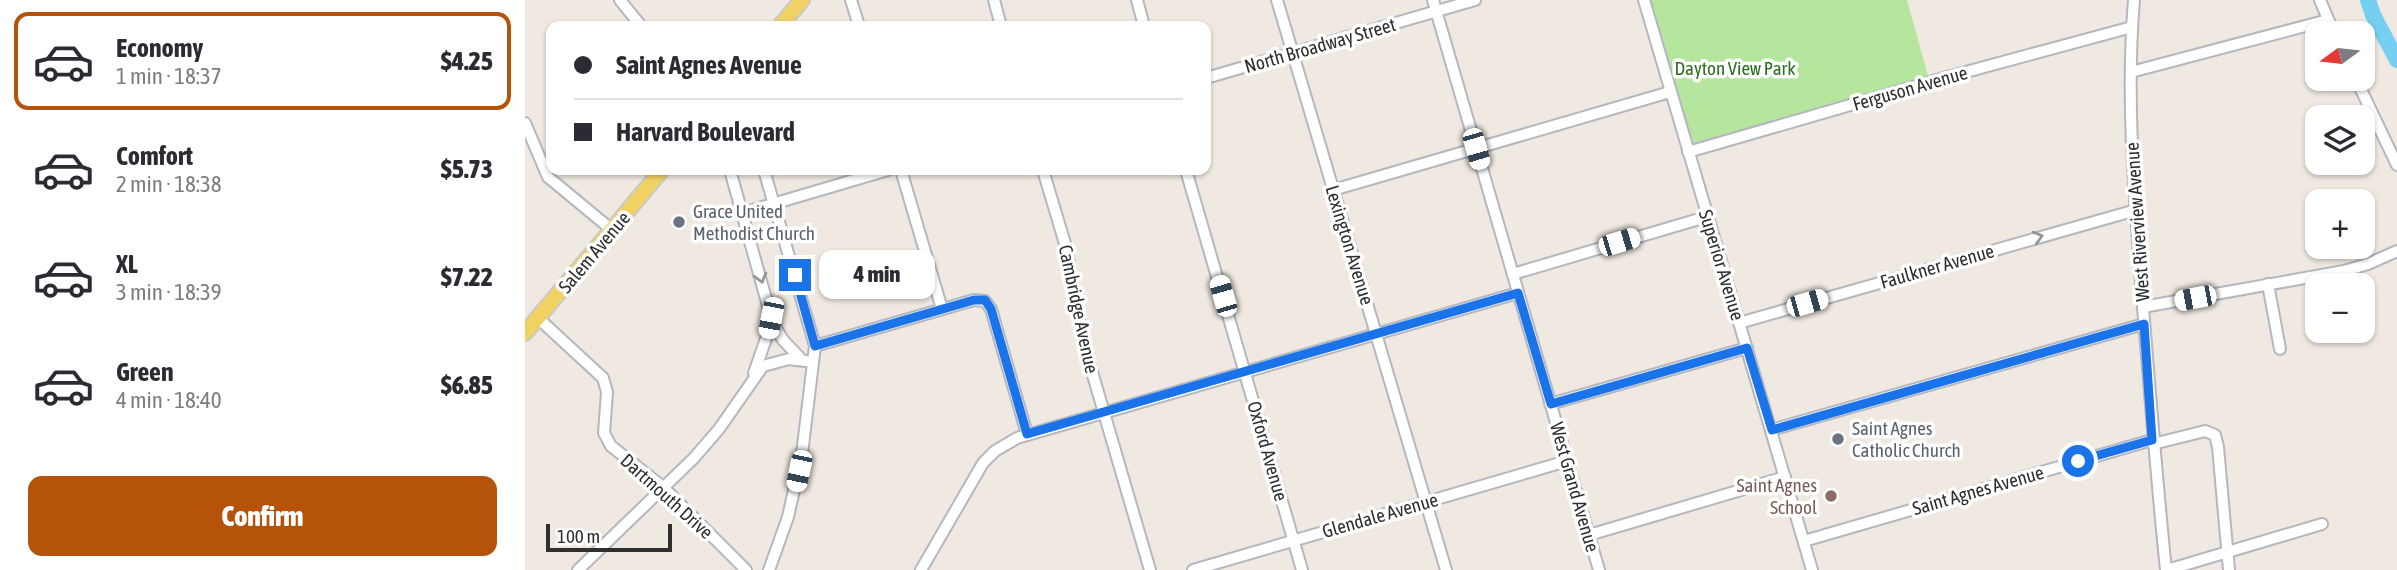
<!DOCTYPE html>
<meta charset="utf-8">
<style>
:root{--surface:#fff;--page:#f7f7f7;--text:#2b2b33;--muted:#7c7c81;--line:#e1e1e2;--accent:#b45309}
body{margin:0;font-family:"Asap Condensed",sans-serif;background:var(--page);color:var(--text);height:100vh;display:flex;flex-direction:column;font-size:26px;white-space:nowrap}
*{box-sizing:border-box;margin:0}
p{font-size:23px;color:var(--muted)}
.icon{flex:none;width:38px;height:38px;fill:none;stroke:currentColor;stroke-width:2;stroke-linecap:round;stroke-linejoin:round}
.map{position:relative;flex:1;overflow:hidden}
.drawer{display:flex;flex-direction:column;background:var(--surface);width:525px}
.drawer>*{flex:none}
.guide{position:absolute;left:21px;top:21px;width:665px;height:154px;border-radius:14px;box-shadow:0 2px 5px #0004;display:grid;align-content:center;height:154px;padding:0 28px;background:var(--surface)}
.needle{width:46px;rotate:255deg}
.fabs{position:absolute;left:1780px;top:21px;display:grid;gap:14px}
.fabs a{display:grid;place-items:center;width:70px;height:70px;border-radius:14px;background:var(--surface);box-shadow:0 2px 5px #0004;font-size:35px}
.scale{position:absolute;left:21px;bottom:18px;width:126px;box-sizing:border-box;padding-left:7px;border:4px solid #2e2e2e;border-top:0;font-size:19px;line-height:24px;white-space:nowrap;color:#2e2e2e;-webkit-text-stroke:5px #fff;paint-order:stroke}
.end{position:absolute;width:32px;height:32px;margin:-16px;border:9px solid #1a73e8;background:#fff;box-shadow:0 0 0 4px #fff}
.from{border-radius:50%}
.bubble{position:absolute;height:49px;border-radius:14px;background:var(--surface);box-shadow:0 2px 5px #0004;font-size:23px;font-weight:800;line-height:49px;text-align:center}
.car{position:absolute;width:21px;height:42px;margin:-21px -10px;border-radius:9px;box-shadow:0 0 5px 2px #0007;background:linear-gradient(#fff 24%,#345 0 40%,#fff 0 76%,#345 0 86%,#fff 0)}
.guide b{display:flex;align-items:center;gap:24px;height:66px;font-size:26px}
.guide b+b{border-top:2px solid var(--line)}
.guide i{width:18px;height:18px;background:var(--text)}
ul{padding:12px 0 0;list-style:none}
li{display:flex;align-items:center;gap:21px;height:98px;margin:0 14px 10px;padding:0 14px;border:4px solid transparent;border-radius:14px}
li div{flex:1}
li b{display:block;font-size:26px}
li em{font-style:normal;font-weight:800}
li.selected{border-color:var(--accent)}
li>.icon{width:63px;height:63px;stroke-width:1.5}
.button{display:flex;gap:14px;margin-top:auto;padding:14px 28px}
.button a{flex:1;height:80px;border-radius:14px;background:var(--accent);color:#fff;font-size:28px;font-weight:800;line-height:80px;text-align:center}
main{display:flex;flex:1;min-height:0}
.map>svg:first-child{display:block}
.green{fill:#b6e59e}
.lines{fill:none;stroke-linecap:round;stroke-linejoin:round}
.river{stroke:#75cff0;stroke-width:16}
.minor-casing{stroke:#b4b7c1;stroke-width:14}
.major-casing{stroke:#c9c9c9;stroke-width:18}
.minor{stroke:#fff;stroke-width:10}
.major{stroke:#f2d163;stroke-width:14}
.oneway{stroke:#969696}
.route{stroke:#1a73e8;stroke-width:9}
.worship-dot{fill:#6b7280;stroke:#fff;stroke-width:2.5}
.education-dot{fill:#8d6e63;stroke:#fff;stroke-width:2.5}
.labels{text-anchor:middle;dominant-baseline:central;stroke-width:7;stroke-linejoin:round;paint-order:stroke}
.street-label{font-size:19px;fill:#2e2e2e;stroke:#fff}
.park-label{font-size:19px;fill:#2c6e1b;stroke:#fff}
.worship-label{font-size:19px;fill:#5b616d;stroke:#fff;text-anchor:start}
.education-label{font-size:19px;fill:#785e54;stroke:#fff;text-anchor:end}
</style>
<main>
<section class="drawer">
<ul>
<li class="selected"><svg class="icon" aria-label="car" viewBox="0 0 24 24"><path d="M5 17H2v-5l4-1 3-4h7l3 4 3 1v5h-3M9 17h6M6 11h13"/><circle cx="7" cy="17" r="2"/><circle cx="17" cy="17" r="2"/></svg><div><b>Economy</b><p>1 min · 18:37</p></div><em>$4.25</em></li>
<li><svg class="icon" aria-label="car" viewBox="0 0 24 24"><path d="M5 17H2v-5l4-1 3-4h7l3 4 3 1v5h-3M9 17h6M6 11h13"/><circle cx="7" cy="17" r="2"/><circle cx="17" cy="17" r="2"/></svg><div><b>Comfort</b><p>2 min · 18:38</p></div><em>$5.73</em></li>
<li><svg class="icon" aria-label="car" viewBox="0 0 24 24"><path d="M5 17H2v-5l4-1 3-4h7l3 4 3 1v5h-3M9 17h6M6 11h13"/><circle cx="7" cy="17" r="2"/><circle cx="17" cy="17" r="2"/></svg><div><b>XL</b><p>3 min · 18:39</p></div><em>$7.22</em></li>
<li><svg class="icon" aria-label="car" viewBox="0 0 24 24"><path d="M5 17H2v-5l4-1 3-4h7l3 4 3 1v5h-3M9 17h6M6 11h13"/><circle cx="7" cy="17" r="2"/><circle cx="17" cy="17" r="2"/></svg><div><b>Green</b><p>4 min · 18:40</p></div><em>$6.85</em></li>
</ul>
<div class="button"><a>Confirm</a></div>
</section>
<div class="map">
<svg width="1872" height="570" viewBox="0 0 1872 570">
<rect width="100%" height="100%" fill="#efe9e1"/>
<!-- green -->
<polygon class="green" points="1119,0 1382,0 1405,83 1163,152"/>
<g class="lines">
<!-- river -->
<polyline class="river" points="1843,0 1848,15 1872,60"/>
<!-- minor casing -->
<g class="minor-casing">
<g id="minor">
<polyline points="95,0 116,26"/>
<polyline points="326,0 334,26"/>
<polyline points="469,0 476,26"/>
<polyline points="612,0 619,26"/>
<polyline points="752,0 921,570"/>
<polyline points="908,0 1074,570"/>
<polyline points="1119,0 1287,570"/>
<path d="M1609 0C1601 95 1609 188 1616 283 1624 379 1631 474 1641 570"/>
<polyline points="1795,0 1809,33"/>
<polyline points="1606,72 1803,20"/>
<polyline points="681,78 950,0"/>
<polyline points="1831,79 1872,165"/>
<polyline points="0,123 23,177 87,230"/>
<polyline points="1163,152 1415,79 1607,27"/>
<polyline points="205,170 245,313 243,333 229,373"/>
<polyline points="239,170 290,346 277,454 263,517 244,570"/>
<polyline points="376,170 417,309"/>
<polyline points="518,170 541,247 558,341 625,570"/>
<polyline points="661,170 777,570"/>
<polyline points="808,190 1145,92"/>
<polyline points="217,213 363,170"/>
<polyline points="988,274 1181,217"/>
<polyline points="1743,284 1755,349"/>
<polyline points="1618,307 1819,271 1843,264 1872,251"/>
<polyline points="13,318 78,378 82,392 79,433 86,446 139,488 221,570"/>
<polyline points="245,318 258,340 276,359"/>
<polyline points="1214,323 1611,210"/>
<polyline points="290,346 449,300 460,301 466,309 502,434"/>
<polyline points="1025,404 1222,348"/>
<polyline points="1246,430 1619,324"/>
<polyline points="1628,444 1680,431 1690,435 1693,447 1704,570"/>
<polyline points="1064,535 1260,477"/>
<polyline points="1279,541 1627,440"/>
<polyline points="53,570 169,458 194,429 238,366 264,359 288,362"/>
<polyline points="396,570 458,463 470,451 492,438 993,293"/>
<polyline points="668,570 1042,461"/>
<polyline points="1642,570 1797,524"/>
</g>
</g>
<!-- major casing -->
<g class="major-casing">
<g id="major">
<polyline points="255,26 277,0"/>
<polyline points="0,333 137,170"/>
</g>
</g>
<!-- minor -->
<use href="#minor" class="minor"/>
<!-- major -->
<use href="#major" class="major"/>
</g>
<!-- one-way arrows -->
<defs><path id="oneway-chevron" d="M-2-3.5L2.5 0L-2 3.5" fill="none" stroke-width="1.6" stroke-linecap="round" stroke-linejoin="round" transform="scale(1.75)"/></defs>
<g class="oneway">
<use href="#oneway-chevron" transform="translate(1513 237) rotate(-16)"/>
<use href="#oneway-chevron" transform="translate(236 278) rotate(74)"/>
</g>
<g class="lines">
<!-- route -->
<polyline class="route" points="270,275 290,346 449,300 460,300 466,309 502,434 993,293 1026,404 1222,348 1247,430 1619,324 1627,440 1553,461"/>
</g>
<!-- markers -->
<g class="worship-dot">
<circle cx="154" cy="222" r="7"/>
<circle cx="1313" cy="439" r="7"/>
</g>
<circle class="education-dot" cx="1306" cy="496" r="7"/>
<g class="labels">
<!-- street labels -->
<g class="street-label">
<text transform="translate(795 45) rotate(-16)">North Broadway Street</text>
<text transform="translate(1385 88) rotate(-16)">Ferguson Avenue</text>
<text transform="translate(1612 222) rotate(-94)">West Riverview Avenue</text>
<text transform="translate(825 245) rotate(73)">Lexington Avenue</text>
<text transform="translate(69 252) rotate(-50)">Salem Avenue</text>
<text transform="translate(1197 265) rotate(73)">Superior Avenue</text>
<text transform="translate(1412 266) rotate(-16)">Faulkner Avenue</text>
<text transform="translate(554 309) rotate(78)">Cambridge Avenue</text>
<text transform="translate(743 451) rotate(74)">Oxford Avenue</text>
<text transform="translate(1050 487) rotate(74)">West Grand Avenue</text>
<text transform="translate(1453 490) rotate(-16)">Saint Agnes Avenue</text>
<text transform="translate(142 496) rotate(42)">Dartmouth Drive</text>
<text transform="translate(855 515) rotate(-16)">Glendale Avenue</text>
</g>
<!-- park labels -->
<g class="park-label">
<text x="1210" y="68">Dayton View Park</text>
</g>
<!-- worship labels -->
<g class="worship-label">
<text x="168" y="211">Grace United<tspan x="168" dy="22">Methodist Church</tspan></text>
<text x="1327" y="428">Saint Agnes<tspan x="1327" dy="22">Catholic Church</tspan></text>
</g>
<!-- education labels -->
<g class="education-label">
<text x="1292" y="485">Saint Agnes<tspan x="1292" dy="22">School</tspan></text>
</g>
</g>
</svg>
<div class="fabs">
<a><svg class="needle" viewBox="-14 -14 28 28"><path d="M0-13l5 13h-10z" fill="#e53935"/><path d="M0 13l5-13h-10z" fill="#7c7c81"/></svg></a>
<a><svg class="icon" aria-label="layers" viewBox="0 0 24 24"><path d="M12 4l9 5-9 5-9-5zM3 14l9 5 9-5"/></svg></a>
<a>+</a>
<a>−</a>
</div>
<div class="scale">100 m</div>
<i class="end from" style="left:1553px;top:461px"></i>
<i class="end" style="left:270px;top:275px"></i>
<div class="bubble" style="left:294px;top:250px;width:116px">4 min</div>
<i class="car" style="left:951px;top:149px;rotate:164deg"></i>
<i class="car" style="left:1094px;top:242px;rotate:73deg"></i>
<i class="car" style="left:698px;top:296px;rotate:344deg"></i>
<i class="car" style="left:1670px;top:298px;rotate:259deg"></i>
<i class="car" style="left:1282px;top:303px;rotate:74deg"></i>
<i class="car" style="left:246px;top:318px;rotate:191deg"></i>
<i class="car" style="left:274px;top:471px;rotate:192deg"></i>
<div class="guide">
<b><i class="from"></i>Saint Agnes Avenue</b>
<b><i></i>Harvard Boulevard</b>
</div>
</div>
</main>
